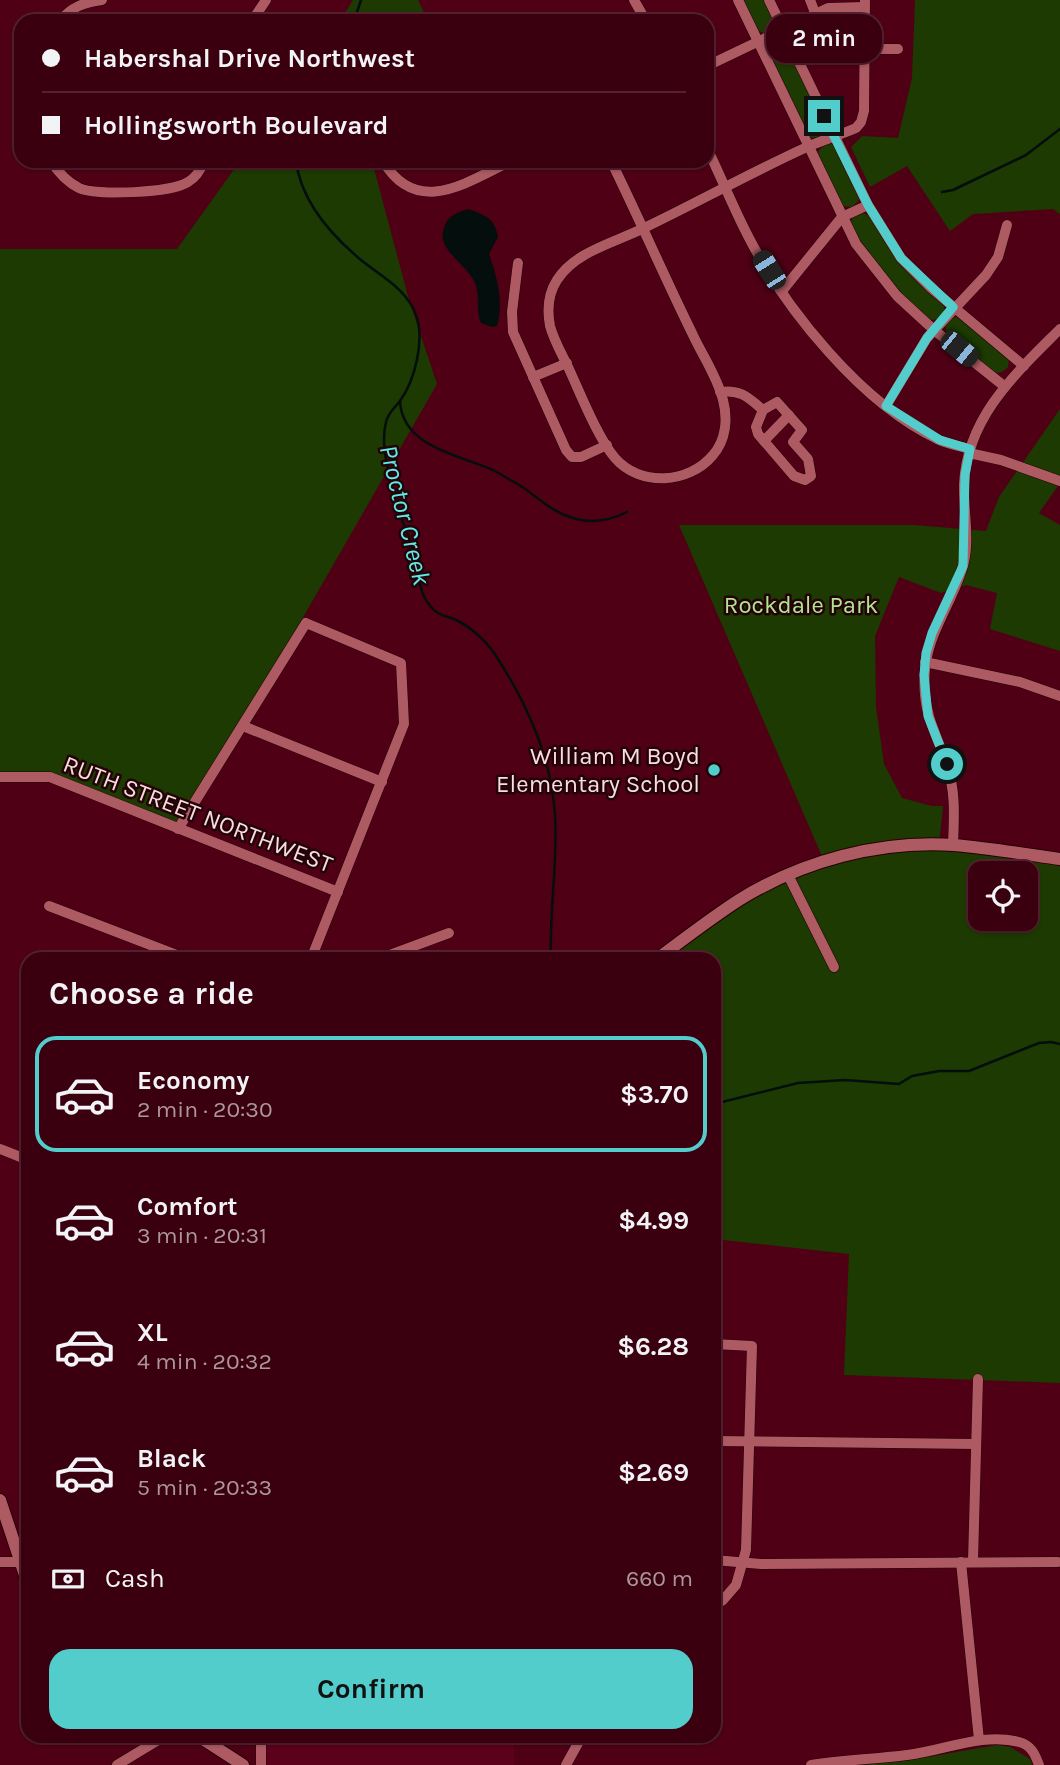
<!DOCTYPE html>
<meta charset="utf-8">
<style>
:root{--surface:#3b0010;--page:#460f1e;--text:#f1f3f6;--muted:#ac979f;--line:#542230;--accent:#53cdcb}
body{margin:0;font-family:Karla,sans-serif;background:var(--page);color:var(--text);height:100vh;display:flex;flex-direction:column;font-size:26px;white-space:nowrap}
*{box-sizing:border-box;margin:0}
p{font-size:23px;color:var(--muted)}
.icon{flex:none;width:38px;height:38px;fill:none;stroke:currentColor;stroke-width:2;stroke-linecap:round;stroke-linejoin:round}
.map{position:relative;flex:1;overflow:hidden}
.side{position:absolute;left:21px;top:952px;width:700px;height:791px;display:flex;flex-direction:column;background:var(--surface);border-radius:21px;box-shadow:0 2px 5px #0004,0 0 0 2px var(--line)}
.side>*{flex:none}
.hud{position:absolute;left:14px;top:14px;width:700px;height:154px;border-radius:21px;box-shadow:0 2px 5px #0004,0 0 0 2px var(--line);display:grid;align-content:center;height:154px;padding:0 28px;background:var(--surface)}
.buttons{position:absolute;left:968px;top:861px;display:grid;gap:14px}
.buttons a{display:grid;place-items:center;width:70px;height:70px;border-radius:14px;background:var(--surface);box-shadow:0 2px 5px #0004,0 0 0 2px var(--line);font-size:35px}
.end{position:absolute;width:32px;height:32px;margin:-16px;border:9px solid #53cdcb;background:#111;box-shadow:0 0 0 4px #111}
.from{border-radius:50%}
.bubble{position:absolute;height:49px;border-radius:21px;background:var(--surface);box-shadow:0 2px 5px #0004,0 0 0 2px var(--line);font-size:23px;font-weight:700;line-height:49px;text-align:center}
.car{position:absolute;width:21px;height:42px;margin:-21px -10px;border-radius:9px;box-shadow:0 0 5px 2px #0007;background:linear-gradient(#222 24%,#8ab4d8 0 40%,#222 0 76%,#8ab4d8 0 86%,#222 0)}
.hud b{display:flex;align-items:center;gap:24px;height:66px;font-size:26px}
.hud b+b{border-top:2px solid var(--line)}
.hud i{width:18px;height:18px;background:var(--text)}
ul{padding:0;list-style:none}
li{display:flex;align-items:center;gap:21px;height:116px;margin:0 14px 10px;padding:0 14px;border:4px solid transparent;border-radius:21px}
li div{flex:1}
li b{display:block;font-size:26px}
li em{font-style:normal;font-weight:700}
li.selected{border-color:var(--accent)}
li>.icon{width:63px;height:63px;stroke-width:1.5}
h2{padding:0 28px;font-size:32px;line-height:84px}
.pay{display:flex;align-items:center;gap:18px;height:77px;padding:0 28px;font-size:26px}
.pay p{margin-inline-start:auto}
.button{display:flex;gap:14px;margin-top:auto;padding:14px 28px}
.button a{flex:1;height:80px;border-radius:21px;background:var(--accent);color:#111;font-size:28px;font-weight:700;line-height:80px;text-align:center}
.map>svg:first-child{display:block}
.built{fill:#5c011b}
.green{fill:#1c3a01;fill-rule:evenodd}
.water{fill:#030e0d}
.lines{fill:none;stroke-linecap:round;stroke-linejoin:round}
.stream{stroke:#030e0d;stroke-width:2.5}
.minor-casing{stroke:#250107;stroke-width:11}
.tertiary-casing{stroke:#250107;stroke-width:14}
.minor{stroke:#ae5a63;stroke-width:10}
.tertiary{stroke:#ae5a63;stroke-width:12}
.route{stroke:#53cdcb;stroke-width:9}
.poi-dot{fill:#53cdcb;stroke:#220308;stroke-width:2.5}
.labels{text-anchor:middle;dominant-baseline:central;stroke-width:5;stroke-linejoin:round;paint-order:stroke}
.park-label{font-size:24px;fill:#b2e392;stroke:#220308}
.poi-label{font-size:24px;fill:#f9dcdd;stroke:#220308;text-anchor:end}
.street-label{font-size:24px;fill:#f9dcdd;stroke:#220308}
.water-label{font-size:26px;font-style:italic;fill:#61eae8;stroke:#220308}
</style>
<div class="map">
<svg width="1060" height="1765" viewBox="0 0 1060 1765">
<rect width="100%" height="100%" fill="#4f0015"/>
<!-- built -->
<polygon class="built" points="259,1736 514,1736 514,1765 258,1765"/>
<!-- green -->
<g class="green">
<polygon points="353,0 418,0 428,21 340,21"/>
<polygon points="742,0 767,0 776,19 774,28 763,33 757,30"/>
<polygon points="915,0 1060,0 1060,214 1053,209 973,214 950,231 907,166 870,187 851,147 862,136 898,138 912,78"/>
<polygon points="778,38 783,38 827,131 822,137 811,138 807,135 767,51 769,42"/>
<path d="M830 144 835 145 860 199 852 207 841 206 818 158C817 149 822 146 830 144Z"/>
<polygon points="240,161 372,161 409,300 437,384 181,830 49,779 0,778 0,249 177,249"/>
<path d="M862 213 871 216 896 257 944 304C946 314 938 321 929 320 898 292 869 260 850 223L854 216Z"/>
<polygon points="955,317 959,317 1009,357 1008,367 1002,372 995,373 947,335 945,325"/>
<path d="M1060 409V483L1039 513 1060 525V651L990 629 997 593 966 585 941 593 899 577 875 636 876 707 884 764 902 798 932 806H943L939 845 1060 861V1383L844 1375 849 1254 714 1239V959H657L720 911 824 861 679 525H914L986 531 999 497ZM980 873H1026V919H980Z"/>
<polygon points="997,1745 1010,1747 1030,1759 1032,1765 862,1765 905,1761"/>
</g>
<!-- water -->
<path class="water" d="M468 209C486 215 495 219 498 237L489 254C497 277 504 301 497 326L492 327 481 323C475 309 481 294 474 281 464 262 436 249 444 228 448 215 457 213 468 209Z"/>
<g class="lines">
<!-- stream -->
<g class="stream">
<polyline points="354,21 361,0"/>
<path d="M296 161C301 201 331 235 361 260 382 277 407 289 416 315 425 340 415 380 400 401 394 409 389 411 386 422 380 445 389 473 394 495 399 516 409 535 415 555 420 575 417 593 433 609 439 616 448 616 456 620 473 628 489 644 498 659 528 706 552 760 555 816 558 863 549 911 551 959"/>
<polyline points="942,192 953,190 1026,155 1060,129"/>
<path d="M400 401C402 447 459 455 493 470 501 474 508 479 516 483 535 494 550 511 570 517 589 524 609 521 627 512"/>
<polyline points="714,1104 798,1083 845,1080 899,1084 912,1076 939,1071 969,1071 1039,1043 1051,1042 1060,1044"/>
</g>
<!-- minor casing -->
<g class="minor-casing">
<g id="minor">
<polyline points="634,0 646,21"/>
<polyline points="738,0 856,244 897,296 934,330 1004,386"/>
<polyline points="769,0 868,205 901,258 931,288 1024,366"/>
<polyline points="810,0 816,15"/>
<path d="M60 21C71 7 85 2 102 0"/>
<polyline points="252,21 266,0"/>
<polyline points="864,49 898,49"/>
<polyline points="707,66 828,8 864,7"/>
<path d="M707 148C721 177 733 207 748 236 786 310 862 404 939 440 948 444 959 446 969 449"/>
<path d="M51 161C58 172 67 182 79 188 96 196 171 193 188 182 195 178 201 169 204 161"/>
<path d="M383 161C417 218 467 182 511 161"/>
<path d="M611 161C639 218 664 276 692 333 702 355 717 376 723 400 728 419 726 440 713 455 689 484 640 487 615 458 598 438 581 395 569 369 563 356 554 341 550 326 547 310 548 294 557 280 575 251 617 242 646 227 700 201 752 172 807 147 823 140 840 135 856 128L861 122 864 111 865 0"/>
<polyline points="518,263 512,312 513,332 566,450 572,457 581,457 607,445"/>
<polyline points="782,291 842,217 868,205"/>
<polyline points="533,377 567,363"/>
<path d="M720 392C740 389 748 397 763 410L756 427 758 434 794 476 805 480 811 476 808 459 793 442 802 430 777 402 763 410"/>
<polyline points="886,406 927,338 986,275 998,257 1007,225"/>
<polyline points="764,441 789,415"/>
<polyline points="969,453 1001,460 1060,481"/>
<polyline points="925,662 1020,682 1060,696"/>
<polyline points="243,726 382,782"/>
<polyline points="0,777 50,777 338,892"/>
<polyline points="178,829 306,623 401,663 404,724 311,959"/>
<path d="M953 845C954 818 956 792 947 766 940 742 927 721 925 695 920 640 947 616 962 569 971 543 963 511 964 484 967 417 1016 373 1060 329"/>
<polyline points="788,875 834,967"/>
<polyline points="49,906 187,959"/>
<polyline points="379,959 449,933"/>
<polyline points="0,1149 28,1160"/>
<polyline points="714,1344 752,1346 746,1550 736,1585 723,1600 714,1606"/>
<polyline points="714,1441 976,1444"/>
<polyline points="714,1560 761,1564 1058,1562"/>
<polyline points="973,1561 978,1379"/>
<polyline points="0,1562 20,1562"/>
<polyline points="961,1562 979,1740"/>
<polyline points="117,1765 165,1736"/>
<polyline points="261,1765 261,1736"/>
<polyline points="566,1765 582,1736"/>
<path d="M811 1765C843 1760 875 1759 907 1755 944 1751 982 1732 1019 1742 1031 1745 1035 1754 1039 1765"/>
</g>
</g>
<!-- tertiary casing -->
<g class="tertiary-casing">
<g id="tertiary">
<path d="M657 959C684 939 711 918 739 900 802 861 879 840 954 845 989 848 1025 854 1060 859"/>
<polyline points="0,1500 28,1584"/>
<polyline points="198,1736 243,1765"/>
</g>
</g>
<!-- minor -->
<use href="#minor" class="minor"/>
<!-- tertiary -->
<use href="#tertiary" class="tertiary"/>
</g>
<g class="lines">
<!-- route -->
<polyline class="route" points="824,116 868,205 901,258 953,307 927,338 886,406 940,440 970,449 965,475 963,566 932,633 926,653 924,675 928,716 947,764"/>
</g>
<!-- markers -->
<circle class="poi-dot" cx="714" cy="770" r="7"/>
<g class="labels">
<!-- park labels -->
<g class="park-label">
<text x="801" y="605">Rockdale Park</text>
</g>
<!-- poi labels -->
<g class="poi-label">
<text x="700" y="756">William M Boyd<tspan x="700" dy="28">Elementary School</tspan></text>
</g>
<!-- street labels -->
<g class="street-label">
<text transform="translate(198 814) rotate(21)">RUTH STREET NORTHWEST</text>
</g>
<!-- water labels -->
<g class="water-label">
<text transform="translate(405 515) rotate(76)">Proctor Creek</text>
</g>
</g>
</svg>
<div class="buttons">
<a><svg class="icon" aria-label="locate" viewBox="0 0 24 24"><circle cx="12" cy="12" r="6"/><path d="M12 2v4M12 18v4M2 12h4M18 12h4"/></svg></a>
</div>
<i class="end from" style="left:947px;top:764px"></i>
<i class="end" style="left:824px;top:116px"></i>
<div class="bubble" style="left:766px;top:14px;width:116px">2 min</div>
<i class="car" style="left:769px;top:270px;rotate:328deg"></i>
<i class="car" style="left:959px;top:349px;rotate:129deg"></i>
<div class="hud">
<b><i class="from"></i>Habershal Drive Northwest</b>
<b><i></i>Hollingsworth Boulevard</b>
</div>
<section class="side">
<h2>Choose a ride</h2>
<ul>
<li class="selected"><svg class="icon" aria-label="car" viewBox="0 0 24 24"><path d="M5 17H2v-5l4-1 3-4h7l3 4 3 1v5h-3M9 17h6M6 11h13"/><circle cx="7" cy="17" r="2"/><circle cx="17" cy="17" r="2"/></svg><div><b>Economy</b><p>2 min · 20:30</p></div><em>$3.70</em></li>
<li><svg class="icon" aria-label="car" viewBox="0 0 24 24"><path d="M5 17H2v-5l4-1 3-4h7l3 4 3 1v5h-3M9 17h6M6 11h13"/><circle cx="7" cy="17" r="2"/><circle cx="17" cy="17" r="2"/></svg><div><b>Comfort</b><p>3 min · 20:31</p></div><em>$4.99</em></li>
<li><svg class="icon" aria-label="car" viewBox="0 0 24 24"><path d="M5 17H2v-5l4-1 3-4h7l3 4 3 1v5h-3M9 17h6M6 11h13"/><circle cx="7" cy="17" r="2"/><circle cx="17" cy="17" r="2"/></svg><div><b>XL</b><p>4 min · 20:32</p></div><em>$6.28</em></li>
<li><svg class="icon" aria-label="car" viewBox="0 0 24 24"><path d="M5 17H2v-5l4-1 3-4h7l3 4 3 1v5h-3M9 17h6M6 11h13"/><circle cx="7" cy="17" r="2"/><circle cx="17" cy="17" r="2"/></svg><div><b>Black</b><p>5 min · 20:33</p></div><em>$2.69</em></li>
</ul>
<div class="pay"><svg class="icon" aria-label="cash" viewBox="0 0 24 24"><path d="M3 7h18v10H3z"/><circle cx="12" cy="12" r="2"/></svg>Cash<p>660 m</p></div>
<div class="button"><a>Confirm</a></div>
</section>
</div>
